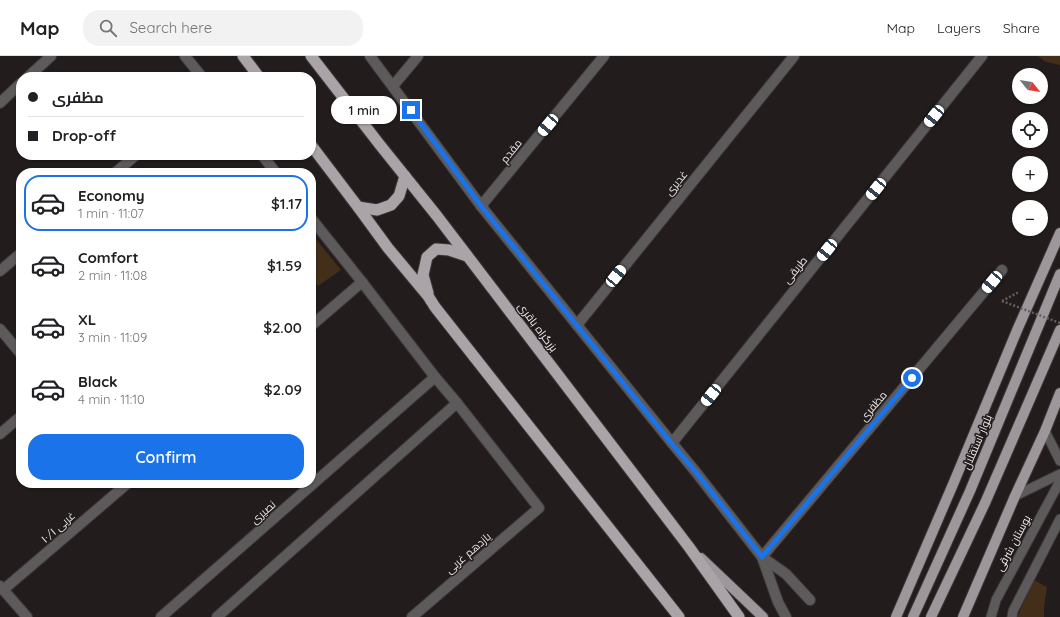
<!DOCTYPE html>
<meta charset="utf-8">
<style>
:root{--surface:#fff;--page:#f2f2f2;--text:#202124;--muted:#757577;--line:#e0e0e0;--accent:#1a73e8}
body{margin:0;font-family:Quicksand,Cairo,sans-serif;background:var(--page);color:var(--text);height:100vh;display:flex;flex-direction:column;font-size:15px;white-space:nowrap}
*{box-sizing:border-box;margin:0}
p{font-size:13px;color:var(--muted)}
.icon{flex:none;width:22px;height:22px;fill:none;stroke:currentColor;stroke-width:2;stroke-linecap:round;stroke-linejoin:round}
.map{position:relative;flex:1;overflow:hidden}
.details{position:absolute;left:16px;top:112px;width:300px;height:320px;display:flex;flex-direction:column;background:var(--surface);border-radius:16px;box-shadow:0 1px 3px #0004}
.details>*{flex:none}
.guide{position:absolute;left:16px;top:16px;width:300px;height:88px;border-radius:16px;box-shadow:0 1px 3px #0004;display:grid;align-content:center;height:88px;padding:0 12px;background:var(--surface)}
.needle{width:26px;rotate:120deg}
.fabs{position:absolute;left:1012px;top:12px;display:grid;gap:8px}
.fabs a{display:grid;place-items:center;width:36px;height:36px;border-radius:50%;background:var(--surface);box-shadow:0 1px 3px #0004;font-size:20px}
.end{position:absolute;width:18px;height:18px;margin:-9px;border:5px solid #1a73e8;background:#fff;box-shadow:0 0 0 2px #fff}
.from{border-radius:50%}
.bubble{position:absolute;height:28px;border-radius:14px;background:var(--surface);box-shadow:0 1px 3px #0004;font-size:13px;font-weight:600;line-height:28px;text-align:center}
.car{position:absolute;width:12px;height:24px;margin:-12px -6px;border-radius:5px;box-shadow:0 0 3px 1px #0007;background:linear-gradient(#fff 24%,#345 0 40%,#fff 0 76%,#345 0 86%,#fff 0)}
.guide b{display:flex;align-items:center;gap:14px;height:38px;font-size:15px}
.guide b+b{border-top:1px solid var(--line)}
.guide i{width:10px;height:10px;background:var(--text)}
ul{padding:7px 0 0;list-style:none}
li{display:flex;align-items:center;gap:12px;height:56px;margin:0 8px 6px;padding:0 4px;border:2px solid transparent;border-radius:16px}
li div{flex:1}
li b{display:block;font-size:15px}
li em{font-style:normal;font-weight:600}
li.current{border-color:var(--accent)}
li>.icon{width:36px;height:36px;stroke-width:1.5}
.button{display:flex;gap:8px;margin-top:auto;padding:8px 12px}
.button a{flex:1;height:46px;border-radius:16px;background:var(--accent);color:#fff;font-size:16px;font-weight:600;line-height:46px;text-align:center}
header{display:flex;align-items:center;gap:24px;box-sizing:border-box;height:56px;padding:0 20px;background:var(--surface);border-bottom:1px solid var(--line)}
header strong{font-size:19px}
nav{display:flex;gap:22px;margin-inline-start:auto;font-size:14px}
.search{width:280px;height:36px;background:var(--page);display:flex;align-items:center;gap:10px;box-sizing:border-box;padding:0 14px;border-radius:16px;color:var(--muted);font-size:15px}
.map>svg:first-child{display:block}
.green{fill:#422e19}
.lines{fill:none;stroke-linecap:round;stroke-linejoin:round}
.service-casing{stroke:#3e3839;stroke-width:11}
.minor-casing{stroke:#3e3839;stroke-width:12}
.primary-casing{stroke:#3e3839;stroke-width:12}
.trunk-casing{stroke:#3e3839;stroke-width:13}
.path{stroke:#645e5e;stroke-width:2.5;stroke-dasharray:2 2;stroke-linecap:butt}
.service{stroke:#5d5a5c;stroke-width:9}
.minor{stroke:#5d5a5c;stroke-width:10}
.primary{stroke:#9d979b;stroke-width:10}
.trunk{stroke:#aaa3a8;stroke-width:11}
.path-bridge{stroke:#645e5e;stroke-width:2.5;stroke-dasharray:2 2;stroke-linecap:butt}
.route{stroke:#1a73e8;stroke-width:5}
.labels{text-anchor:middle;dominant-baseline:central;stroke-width:3;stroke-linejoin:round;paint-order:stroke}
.street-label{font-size:11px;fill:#ece7e8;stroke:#221c1c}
</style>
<header>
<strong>Map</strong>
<div class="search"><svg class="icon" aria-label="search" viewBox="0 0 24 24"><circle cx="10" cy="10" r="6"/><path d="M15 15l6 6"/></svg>Search here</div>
<nav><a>Map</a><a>Layers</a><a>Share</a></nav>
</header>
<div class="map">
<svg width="1060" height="561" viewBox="0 0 1060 561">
<rect width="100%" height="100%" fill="#221c1c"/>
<!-- green -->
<g class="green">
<polygon points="1038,0 1060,0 1060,9 1046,6"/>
<polygon points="311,177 341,214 318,230 311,220"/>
<polygon points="1034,524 1047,531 1044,551 1044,561 1017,561"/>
</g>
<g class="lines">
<!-- service casing -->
<g class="service-casing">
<g id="service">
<polyline points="1045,375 1060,405"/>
<polyline points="1015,440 1060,418"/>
<polyline points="991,561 996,544 1060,425"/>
<polyline points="1012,561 1013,555 1060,463"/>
</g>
</g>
<!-- minor casing -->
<g class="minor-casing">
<g id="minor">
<polyline points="185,0 202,21"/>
<polyline points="370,0 481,150 672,387 695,415 762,501 786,518 810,544"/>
<polyline points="28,21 51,0"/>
<polyline points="393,30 418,0"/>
<polyline points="0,47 21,27"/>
<polyline points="262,99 276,117"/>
<polyline points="115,117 136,99"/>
<polyline points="481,150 604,0"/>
<polyline points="311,162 362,226 435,321 457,347 539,452 412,561"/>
<polyline points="0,215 21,197"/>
<polyline points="577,269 794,0"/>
<polyline points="311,270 362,226"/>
<polyline points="0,273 21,298"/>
<polyline points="0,378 21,360"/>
<polyline points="672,387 982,0"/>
<polyline points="0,530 27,561"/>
<polyline points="3,534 128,427"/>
<polyline points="161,561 435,321"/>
<polyline points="217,561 457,347"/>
<polyline points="786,561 778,546 762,501 1002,214"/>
</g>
</g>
<!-- primary casing -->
<g class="primary-casing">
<g id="primary">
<polyline points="701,502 763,561"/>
<polyline points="896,561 954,426 1018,272 1060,177"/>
<polyline points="913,561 970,435 1060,218"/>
<polyline points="931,561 985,447 1060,274"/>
<polyline points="963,561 1015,440 1045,375 1060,337"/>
</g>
</g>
<!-- trunk casing -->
<g class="trunk-casing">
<g id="trunk">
<polyline points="243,0 259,21"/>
<polyline points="311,0 380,89 437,160 485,223 689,491 739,561"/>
<polyline points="311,89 358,151 388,192 428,240 435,251 679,561"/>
<polyline points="358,151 377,154 391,149 399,140 405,120"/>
<polyline points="428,237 423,219 427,201 436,193 449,194 467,200"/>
</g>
</g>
<!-- path -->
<polyline class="path" points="1002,245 1019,236"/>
<!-- service -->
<use href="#service" class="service"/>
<!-- minor -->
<use href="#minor" class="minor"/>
<!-- primary -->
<use href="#primary" class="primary"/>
<!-- trunk -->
<use href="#trunk" class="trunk"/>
<!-- path-bridge -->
<polyline class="path-bridge" points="1002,245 1060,267"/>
</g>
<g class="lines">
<!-- route -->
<polyline class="route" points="411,54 481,150 672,388 695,415 762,501 912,322"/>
</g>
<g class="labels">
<!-- street labels -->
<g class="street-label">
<text transform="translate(511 95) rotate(-51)">مقدم</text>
<text transform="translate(676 127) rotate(-51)">غدیری</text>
<text transform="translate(795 214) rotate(-51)">طریقی</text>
<text transform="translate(538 271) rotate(53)">بزرگراه باقری</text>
<text transform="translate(873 350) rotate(-50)">مظفری</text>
<text transform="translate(977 386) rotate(-67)">بلوار استقلال</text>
<text transform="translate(263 456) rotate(-41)">نصیری</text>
<text transform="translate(58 471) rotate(-41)">۱۰/۱ غربی</text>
<text transform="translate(1013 487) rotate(-62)">بوستان شرقی</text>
<text transform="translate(468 497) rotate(-41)">یازدهم غربی</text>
</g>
</g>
</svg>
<div class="fabs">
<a><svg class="needle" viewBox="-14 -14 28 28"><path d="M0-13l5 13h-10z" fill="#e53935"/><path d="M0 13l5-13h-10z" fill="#757577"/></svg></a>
<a><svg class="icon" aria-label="locate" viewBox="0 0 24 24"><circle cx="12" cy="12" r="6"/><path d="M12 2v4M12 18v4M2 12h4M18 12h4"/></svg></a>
<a>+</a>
<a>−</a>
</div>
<i class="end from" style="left:912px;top:322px"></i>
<i class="end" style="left:411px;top:54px"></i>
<div class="bubble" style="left:331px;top:40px;width:66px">1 min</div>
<i class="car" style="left:934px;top:60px;rotate:219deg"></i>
<i class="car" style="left:548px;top:69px;rotate:220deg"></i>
<i class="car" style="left:876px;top:133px;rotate:219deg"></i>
<i class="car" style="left:827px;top:194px;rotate:219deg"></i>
<i class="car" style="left:616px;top:220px;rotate:39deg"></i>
<i class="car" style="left:992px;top:226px;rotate:220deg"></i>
<i class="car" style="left:711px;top:339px;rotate:219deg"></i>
<div class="guide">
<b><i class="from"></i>مظفری</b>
<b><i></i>Drop-off</b>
</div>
<section class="details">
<ul>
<li class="current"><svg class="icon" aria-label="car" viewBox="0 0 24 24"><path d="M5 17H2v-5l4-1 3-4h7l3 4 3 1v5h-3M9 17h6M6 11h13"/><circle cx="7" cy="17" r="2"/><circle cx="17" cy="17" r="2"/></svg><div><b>Economy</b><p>1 min · 11:07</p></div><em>$1.17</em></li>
<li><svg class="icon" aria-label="car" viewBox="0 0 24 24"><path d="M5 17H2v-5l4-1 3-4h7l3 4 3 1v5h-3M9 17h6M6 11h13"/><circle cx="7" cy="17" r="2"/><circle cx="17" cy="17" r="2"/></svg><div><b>Comfort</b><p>2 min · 11:08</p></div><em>$1.59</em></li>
<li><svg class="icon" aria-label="car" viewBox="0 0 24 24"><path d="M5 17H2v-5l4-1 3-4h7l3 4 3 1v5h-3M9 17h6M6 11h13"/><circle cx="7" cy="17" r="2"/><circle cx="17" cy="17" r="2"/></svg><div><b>XL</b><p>3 min · 11:09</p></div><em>$2.00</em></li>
<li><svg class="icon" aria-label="car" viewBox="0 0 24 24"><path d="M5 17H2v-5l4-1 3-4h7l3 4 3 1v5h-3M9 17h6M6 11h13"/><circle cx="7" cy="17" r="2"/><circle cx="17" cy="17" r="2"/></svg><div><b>Black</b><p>4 min · 11:10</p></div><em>$2.09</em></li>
</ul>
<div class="button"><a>Confirm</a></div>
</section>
</div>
